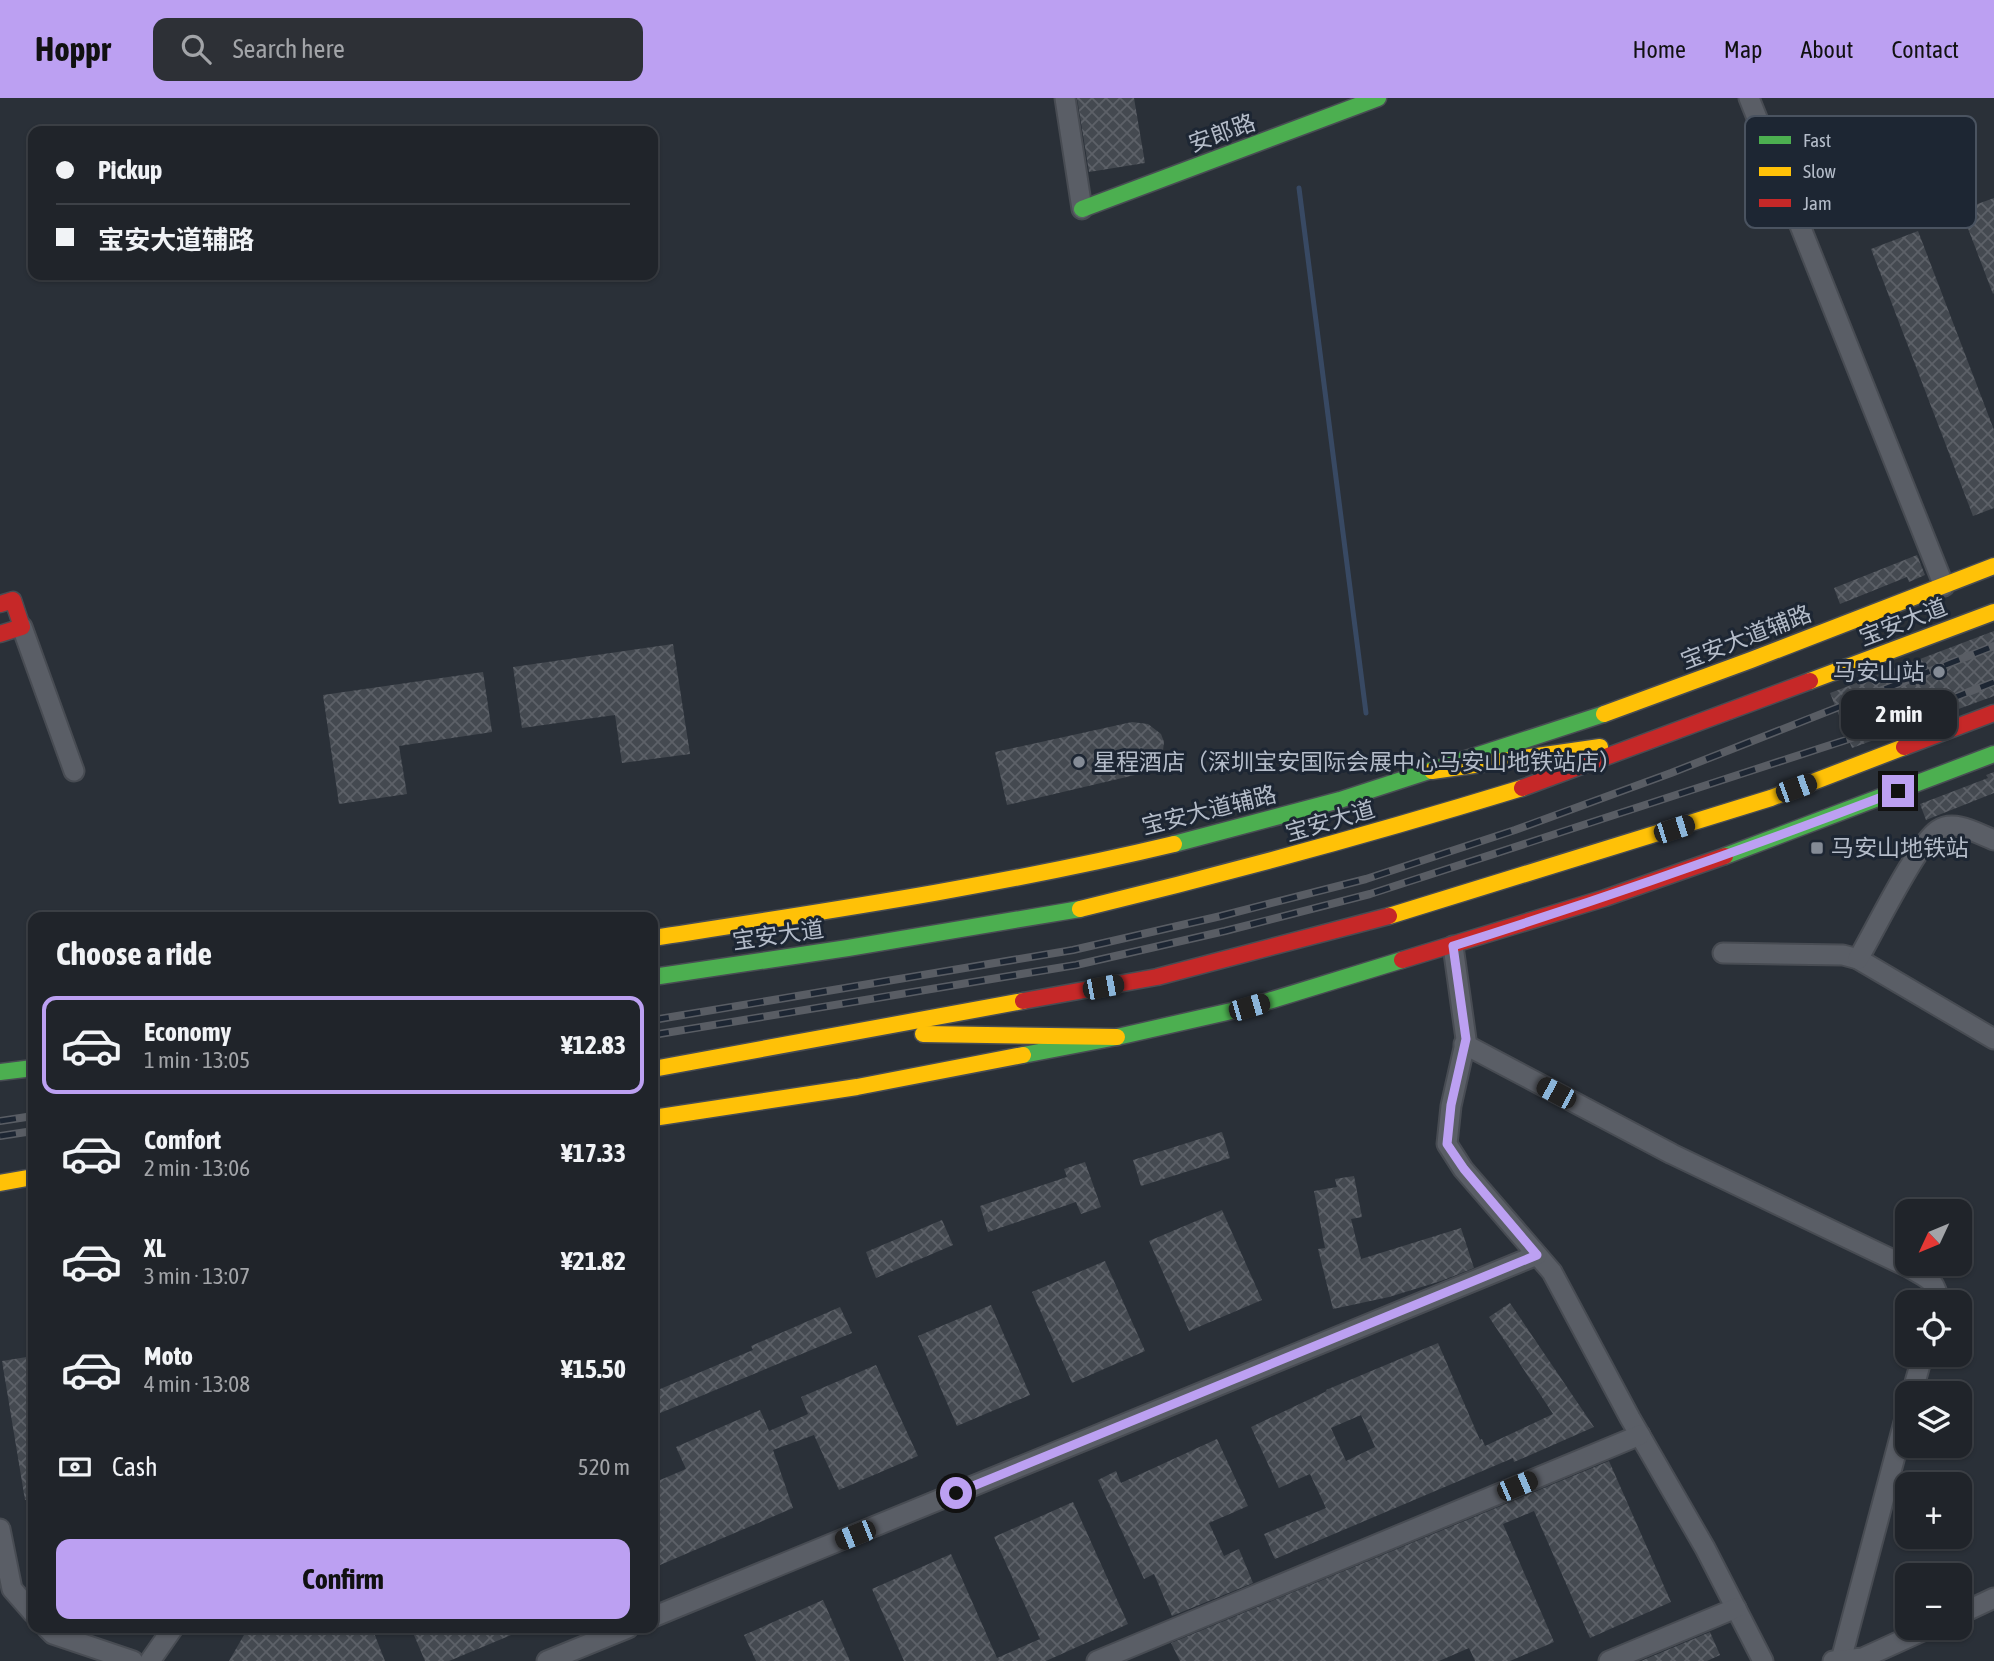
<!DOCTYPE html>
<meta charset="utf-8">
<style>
:root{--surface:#20242a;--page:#2d3036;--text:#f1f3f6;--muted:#a2a4a8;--line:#3d4147;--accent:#bca0f2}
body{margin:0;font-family:"Asap Condensed","Noto Sans SC",sans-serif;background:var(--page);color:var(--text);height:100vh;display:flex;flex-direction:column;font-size:26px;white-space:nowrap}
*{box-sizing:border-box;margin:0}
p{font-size:23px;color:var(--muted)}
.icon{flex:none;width:38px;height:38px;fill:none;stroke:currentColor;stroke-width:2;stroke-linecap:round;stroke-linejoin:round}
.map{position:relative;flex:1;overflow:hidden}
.drawer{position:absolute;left:28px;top:814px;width:630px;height:721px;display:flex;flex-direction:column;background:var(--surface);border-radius:14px;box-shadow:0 2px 5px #0004,0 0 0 2px var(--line)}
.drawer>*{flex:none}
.banner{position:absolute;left:28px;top:28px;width:630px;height:154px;border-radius:14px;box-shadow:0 2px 5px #0004,0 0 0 2px var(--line);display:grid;align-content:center;height:154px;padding:0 28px;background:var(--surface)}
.needle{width:46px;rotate:226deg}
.controls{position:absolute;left:1895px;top:1101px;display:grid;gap:14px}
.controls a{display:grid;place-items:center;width:77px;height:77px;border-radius:14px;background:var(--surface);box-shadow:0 2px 5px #0004,0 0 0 2px var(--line);font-size:35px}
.end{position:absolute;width:32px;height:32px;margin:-16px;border:9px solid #bca0f2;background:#111;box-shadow:0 0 0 4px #111}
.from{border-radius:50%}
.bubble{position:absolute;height:49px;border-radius:14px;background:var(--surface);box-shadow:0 2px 5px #0004,0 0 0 2px var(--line);font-size:23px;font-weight:700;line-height:49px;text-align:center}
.car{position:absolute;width:21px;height:42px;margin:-21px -10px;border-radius:9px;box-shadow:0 0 5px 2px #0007;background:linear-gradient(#222 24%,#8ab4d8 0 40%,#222 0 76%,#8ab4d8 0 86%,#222 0)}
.banner b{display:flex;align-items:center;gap:24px;height:66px;font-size:26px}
.banner b+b{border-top:2px solid var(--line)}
.banner i{width:18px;height:18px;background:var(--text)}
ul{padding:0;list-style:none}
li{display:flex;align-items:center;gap:21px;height:98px;margin:0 14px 10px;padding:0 14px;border:4px solid transparent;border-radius:14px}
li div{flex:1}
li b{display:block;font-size:26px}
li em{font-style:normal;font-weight:700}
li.on{border-color:var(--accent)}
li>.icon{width:63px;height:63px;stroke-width:1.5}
h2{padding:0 28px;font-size:32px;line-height:84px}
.pay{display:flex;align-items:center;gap:18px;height:77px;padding:0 28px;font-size:26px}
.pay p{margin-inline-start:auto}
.cta{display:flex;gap:14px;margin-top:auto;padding:14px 28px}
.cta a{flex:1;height:80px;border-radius:14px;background:var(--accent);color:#111;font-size:28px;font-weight:700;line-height:80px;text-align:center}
header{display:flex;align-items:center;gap:42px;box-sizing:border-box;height:98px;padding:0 35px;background:var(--accent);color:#111}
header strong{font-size:33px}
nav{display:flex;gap:38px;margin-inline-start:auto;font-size:24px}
.search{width:490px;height:63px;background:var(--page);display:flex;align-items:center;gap:18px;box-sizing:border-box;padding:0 24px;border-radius:14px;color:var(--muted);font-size:26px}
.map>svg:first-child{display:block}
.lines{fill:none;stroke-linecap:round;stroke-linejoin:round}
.stream{stroke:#384963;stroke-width:5}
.building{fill:url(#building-cross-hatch);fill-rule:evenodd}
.street-casing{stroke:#484c53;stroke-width:23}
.fast-casing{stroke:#484c53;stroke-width:19}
.slow-casing{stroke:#484c53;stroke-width:19}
.jam-casing{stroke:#484c53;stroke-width:19}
.street{stroke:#5a5e66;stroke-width:19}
.fast{stroke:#4caf50;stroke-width:16}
.slow{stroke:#ffc107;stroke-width:16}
.jam{stroke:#c62828;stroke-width:16}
.rail-casing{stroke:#595d64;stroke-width:8}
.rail{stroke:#1d2633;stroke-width:5;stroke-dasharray:16;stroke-linecap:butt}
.route{stroke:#bca0f2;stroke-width:9}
.poi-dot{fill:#848b96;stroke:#1d2633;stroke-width:2.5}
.labels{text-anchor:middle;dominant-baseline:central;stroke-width:6;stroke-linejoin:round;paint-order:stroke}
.street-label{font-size:23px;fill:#b4bcc9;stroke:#1d2633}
.poi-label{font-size:23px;fill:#b4bcc9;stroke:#1d2633;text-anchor:start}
.key{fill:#1d2633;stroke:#4a5360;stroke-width:2}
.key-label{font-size:19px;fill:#b4bcc9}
</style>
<header>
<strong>Hoppr</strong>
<div class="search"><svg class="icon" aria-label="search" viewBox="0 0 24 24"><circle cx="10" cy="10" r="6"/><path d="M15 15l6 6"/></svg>Search here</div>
<nav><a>Home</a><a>Map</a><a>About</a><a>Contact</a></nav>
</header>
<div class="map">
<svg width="1994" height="1563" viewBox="0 0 1994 1563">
<defs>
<pattern id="building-cross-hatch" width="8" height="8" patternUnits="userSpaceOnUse" patternTransform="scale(1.75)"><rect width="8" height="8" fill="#444950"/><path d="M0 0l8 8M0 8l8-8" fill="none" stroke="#5d6168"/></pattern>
</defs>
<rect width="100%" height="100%" fill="#2a3038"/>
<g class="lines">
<!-- stream -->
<polyline class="stream" points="1299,90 1366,615"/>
</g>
<!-- building -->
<g class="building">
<polygon points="1077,0 1134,0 1145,65 1089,74"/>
<polygon points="1994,100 1994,195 1993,196 1961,112"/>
<polygon points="1918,133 1994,332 1994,410 1973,418 1871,151"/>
<polygon points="1917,457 1925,477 1909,484 1907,479 1840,506 1834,490"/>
<polygon points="1994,533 1994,598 1852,650 1830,595"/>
<polygon points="673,546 690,656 622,665 615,617 522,630 513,569"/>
<polygon points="483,574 492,634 399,648 407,696 339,706 323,597"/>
<polygon points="1132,624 1148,626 1161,636 1164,644 1162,661 1152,673 1007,707 995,654"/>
<polygon points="1994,674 1994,695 1926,722 1920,706 1988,680 1986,677"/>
<polygon points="1222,1034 1230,1060 1141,1088 1133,1062"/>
<polygon points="1085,1064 1101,1109 1081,1116 1076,1104 988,1134 980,1108 1067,1079 1064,1071"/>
<polygon points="1354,1078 1362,1119 1351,1121 1361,1161 1461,1130 1474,1170 1441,1183 1389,1199 1333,1211 1318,1151 1325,1150 1314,1093 1337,1089 1335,1081"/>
<polygon points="1222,1112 1262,1202 1189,1233 1149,1143"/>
<polygon points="942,1122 953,1147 876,1180 866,1154"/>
<polygon points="1105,1163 1145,1253 1072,1285 1032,1194"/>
<path d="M1510 1205 1594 1329 1514 1364 1513 1360 1275 1461 1264 1436 1326 1410 1310 1376 1279 1390 1251 1329 1327 1293 1326 1292 1438 1245 1480 1342 1482 1341 1485 1348 1553 1316 1489 1219ZM1361 1317 1375 1349 1346 1363 1331 1330Z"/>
<polygon points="991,1207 1030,1297 957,1328 918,1238"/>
<polygon points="840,1209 852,1235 653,1318 653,1294 753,1252 751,1248"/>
<polygon points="33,1258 33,1401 25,1402 2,1263"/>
<polygon points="876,1267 918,1358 839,1392 814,1337 773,1352 793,1410 653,1470 653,1385 686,1371 676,1349 760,1312 769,1333 808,1316 801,1299"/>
<polygon points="1217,1341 1248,1408 1209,1425 1224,1458 1239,1451 1253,1485 1172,1518 1154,1476 1144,1481 1098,1382 1116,1373 1121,1385"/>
<polygon points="1609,1363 1671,1504 1590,1540 1534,1413 1503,1426 1554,1544 1510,1563 1475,1563 1469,1550 1439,1563 1180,1563 1171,1545"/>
<polygon points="1073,1404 1128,1526 1046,1563 904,1563 872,1491 951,1456 997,1560 1040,1541 994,1439"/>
<polygon points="823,1502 850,1563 756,1563 744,1537"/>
<polygon points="248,1530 372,1530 385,1563 229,1563"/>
<polygon points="411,1530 528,1530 449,1563 425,1563"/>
<polygon points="1710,1534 1720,1557 1707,1563 1641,1563"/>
</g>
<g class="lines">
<!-- street casing -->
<g class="street-casing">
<g id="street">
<polyline points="1065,0 1082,111"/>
<polyline points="1749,0 1944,488"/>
<polyline points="22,529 74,673"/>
<polyline points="1453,848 1466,941 1451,1008 1447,1046 1463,1071 1552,1174 1630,1320 1705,1450 1763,1563"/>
<polyline points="1723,855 1843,857 1858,861 1994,941"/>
<path d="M1858 861C1873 836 1917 745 1938 732 1955 721 1978 736 1994 742"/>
<path d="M1464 946 1672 1056 1910 1170C1927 1180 1937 1182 1938 1204"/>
<polyline points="1912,1295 1923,1256"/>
<polyline points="0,1431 12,1491 33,1515"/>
<polyline points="1960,1516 1994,1500"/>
<polyline points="653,1519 1537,1157"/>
<polyline points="47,1530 53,1536 133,1563"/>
<polyline points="1841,1562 1908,1309"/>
<polyline points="150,1563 173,1530"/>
<polyline points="547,1563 628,1530"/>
<polyline points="1097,1563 1640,1337"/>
<polyline points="1609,1563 1736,1510"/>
<polyline points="1833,1563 1863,1560 1929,1530"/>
</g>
</g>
<!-- fast casing -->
<g class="fast-casing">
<g id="fast">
<polyline points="1082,111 1378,0"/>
<polyline points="1174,746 1340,702 1604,616"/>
<polyline points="1725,758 1994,656"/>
<polyline points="653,879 848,850 1080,811"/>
<polyline points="1023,957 1117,939 1249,909 1402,862"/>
<polyline points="0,974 33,970"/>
</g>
</g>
<!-- slow casing -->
<g class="slow-casing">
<g id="slow">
<polyline points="1810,583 1994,514"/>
<polyline points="1604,616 1751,562 1994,468"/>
<polyline points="1432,673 1600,649"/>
<path d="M1080 811C1229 775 1375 735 1522 690"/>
<polyline points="1389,818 1771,700 1904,649"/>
<path d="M653 840C827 813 1003 787 1174 746"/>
<polyline points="923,936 1117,939"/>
<polyline points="653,971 1023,903"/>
<polyline points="653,1020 857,989 1023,957"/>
<polyline points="0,1085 33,1079"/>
</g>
</g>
<!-- jam casing -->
<g class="jam-casing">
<g id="jam">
<polyline points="0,506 13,502 22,529 0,536"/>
<polyline points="1904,649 1994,615"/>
<polyline points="1522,690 1810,583"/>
<polyline points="1402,862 1605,800 1725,758"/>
<polyline points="1023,903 1157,879 1389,818"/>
</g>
</g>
<!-- street -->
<use href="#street" class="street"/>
<!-- fast -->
<use href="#fast" class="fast"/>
<!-- slow -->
<use href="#slow" class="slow"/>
<!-- jam -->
<use href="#jam" class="jam"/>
<!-- rail casing -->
<g class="rail-casing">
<g id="rail">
<polyline points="653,922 1073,852 1221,818 1366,781 1515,732 1671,675 1994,548"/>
<polyline points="653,937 1076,867 1225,833 1370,796 1849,641 1994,584"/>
<polyline points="0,1023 33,1018"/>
<polyline points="0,1038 33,1033"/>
</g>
</g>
<!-- rail -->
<use href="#rail" class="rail"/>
</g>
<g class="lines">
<!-- route -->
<path class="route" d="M956 1395 1537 1157 1464 1071 1447 1046 1451 1007 1466 941 1453 848C1603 801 1751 749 1898 693"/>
</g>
<!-- markers -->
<g class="poi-dot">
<circle cx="1939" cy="574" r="7"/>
<circle cx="1079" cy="664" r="7"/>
<rect x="1810" y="743" width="14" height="14" rx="3.5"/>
</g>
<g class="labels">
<!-- street labels -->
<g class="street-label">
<text transform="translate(1222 35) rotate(-20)">安郎路</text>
<text transform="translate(1903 524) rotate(-21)">宝安大道</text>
<text transform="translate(1746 539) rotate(-21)">宝安大道辅路</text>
<text transform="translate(1209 712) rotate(-14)">宝安大道辅路</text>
<text transform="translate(1330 723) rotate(-16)">宝安大道</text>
<text transform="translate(778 837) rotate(-8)">宝安大道</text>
</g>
<!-- poi labels -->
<g class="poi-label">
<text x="1925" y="574" text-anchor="end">马安山站</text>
<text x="1093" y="664">星程酒店（深圳宝安国际会展中心马安山地铁站店）</text>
<text x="1831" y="750">马安山地铁站</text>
</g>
</g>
<!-- legend -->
<rect x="1745" y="18" width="231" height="112" rx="10" class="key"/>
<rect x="1759" y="38" width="32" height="8" fill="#4caf50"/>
<rect x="1759" y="69" width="32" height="9" fill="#ffc107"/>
<rect x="1759" y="101" width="32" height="8" fill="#c62828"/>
<g class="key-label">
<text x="1803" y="49">Fast</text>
<text x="1803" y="80">Slow</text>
<text x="1803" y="112">Jam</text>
</g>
</svg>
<div class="controls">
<a><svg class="needle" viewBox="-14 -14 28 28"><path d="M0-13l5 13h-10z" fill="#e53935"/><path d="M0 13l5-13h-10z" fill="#a2a4a8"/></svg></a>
<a><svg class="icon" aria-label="locate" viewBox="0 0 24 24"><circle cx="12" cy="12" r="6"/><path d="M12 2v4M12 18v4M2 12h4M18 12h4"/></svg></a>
<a><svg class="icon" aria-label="layers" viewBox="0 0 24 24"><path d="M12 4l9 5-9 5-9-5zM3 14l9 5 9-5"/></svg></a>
<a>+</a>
<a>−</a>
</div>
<i class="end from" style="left:956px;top:1395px"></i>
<i class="end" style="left:1898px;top:693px"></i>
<div class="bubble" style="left:1841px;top:592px;width:116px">2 min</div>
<i class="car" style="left:1796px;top:690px;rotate:70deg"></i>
<i class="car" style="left:1674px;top:731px;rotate:72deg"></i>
<i class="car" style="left:1103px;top:889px;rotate:79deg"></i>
<i class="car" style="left:1249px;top:909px;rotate:74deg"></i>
<i class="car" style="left:1556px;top:995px;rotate:298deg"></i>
<i class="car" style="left:1517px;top:1388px;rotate:67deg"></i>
<i class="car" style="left:855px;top:1437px;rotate:248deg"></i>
<div class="banner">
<b><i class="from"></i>Pickup</b>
<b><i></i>宝安大道辅路</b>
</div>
<section class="drawer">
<h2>Choose a ride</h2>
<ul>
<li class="on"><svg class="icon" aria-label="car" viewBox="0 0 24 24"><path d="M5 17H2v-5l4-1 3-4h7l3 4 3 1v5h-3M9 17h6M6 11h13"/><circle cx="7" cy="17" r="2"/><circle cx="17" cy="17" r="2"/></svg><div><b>Economy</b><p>1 min · 13:05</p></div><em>¥12.83</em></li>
<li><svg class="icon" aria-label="car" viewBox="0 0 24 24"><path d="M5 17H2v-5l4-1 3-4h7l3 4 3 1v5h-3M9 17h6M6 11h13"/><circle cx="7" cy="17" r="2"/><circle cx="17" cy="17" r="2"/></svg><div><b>Comfort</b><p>2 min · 13:06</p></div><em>¥17.33</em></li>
<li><svg class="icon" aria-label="car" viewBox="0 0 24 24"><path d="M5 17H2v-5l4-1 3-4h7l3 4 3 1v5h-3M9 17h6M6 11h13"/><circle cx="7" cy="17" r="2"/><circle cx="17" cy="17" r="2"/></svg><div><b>XL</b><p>3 min · 13:07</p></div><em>¥21.82</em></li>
<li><svg class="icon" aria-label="car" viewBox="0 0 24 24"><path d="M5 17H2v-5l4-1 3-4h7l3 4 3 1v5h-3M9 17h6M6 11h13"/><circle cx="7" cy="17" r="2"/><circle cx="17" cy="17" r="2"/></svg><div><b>Moto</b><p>4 min · 13:08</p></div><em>¥15.50</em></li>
</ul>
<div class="pay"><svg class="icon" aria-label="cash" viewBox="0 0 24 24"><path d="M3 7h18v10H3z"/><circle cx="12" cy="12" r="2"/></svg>Cash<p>520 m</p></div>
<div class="cta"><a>Confirm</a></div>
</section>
</div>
